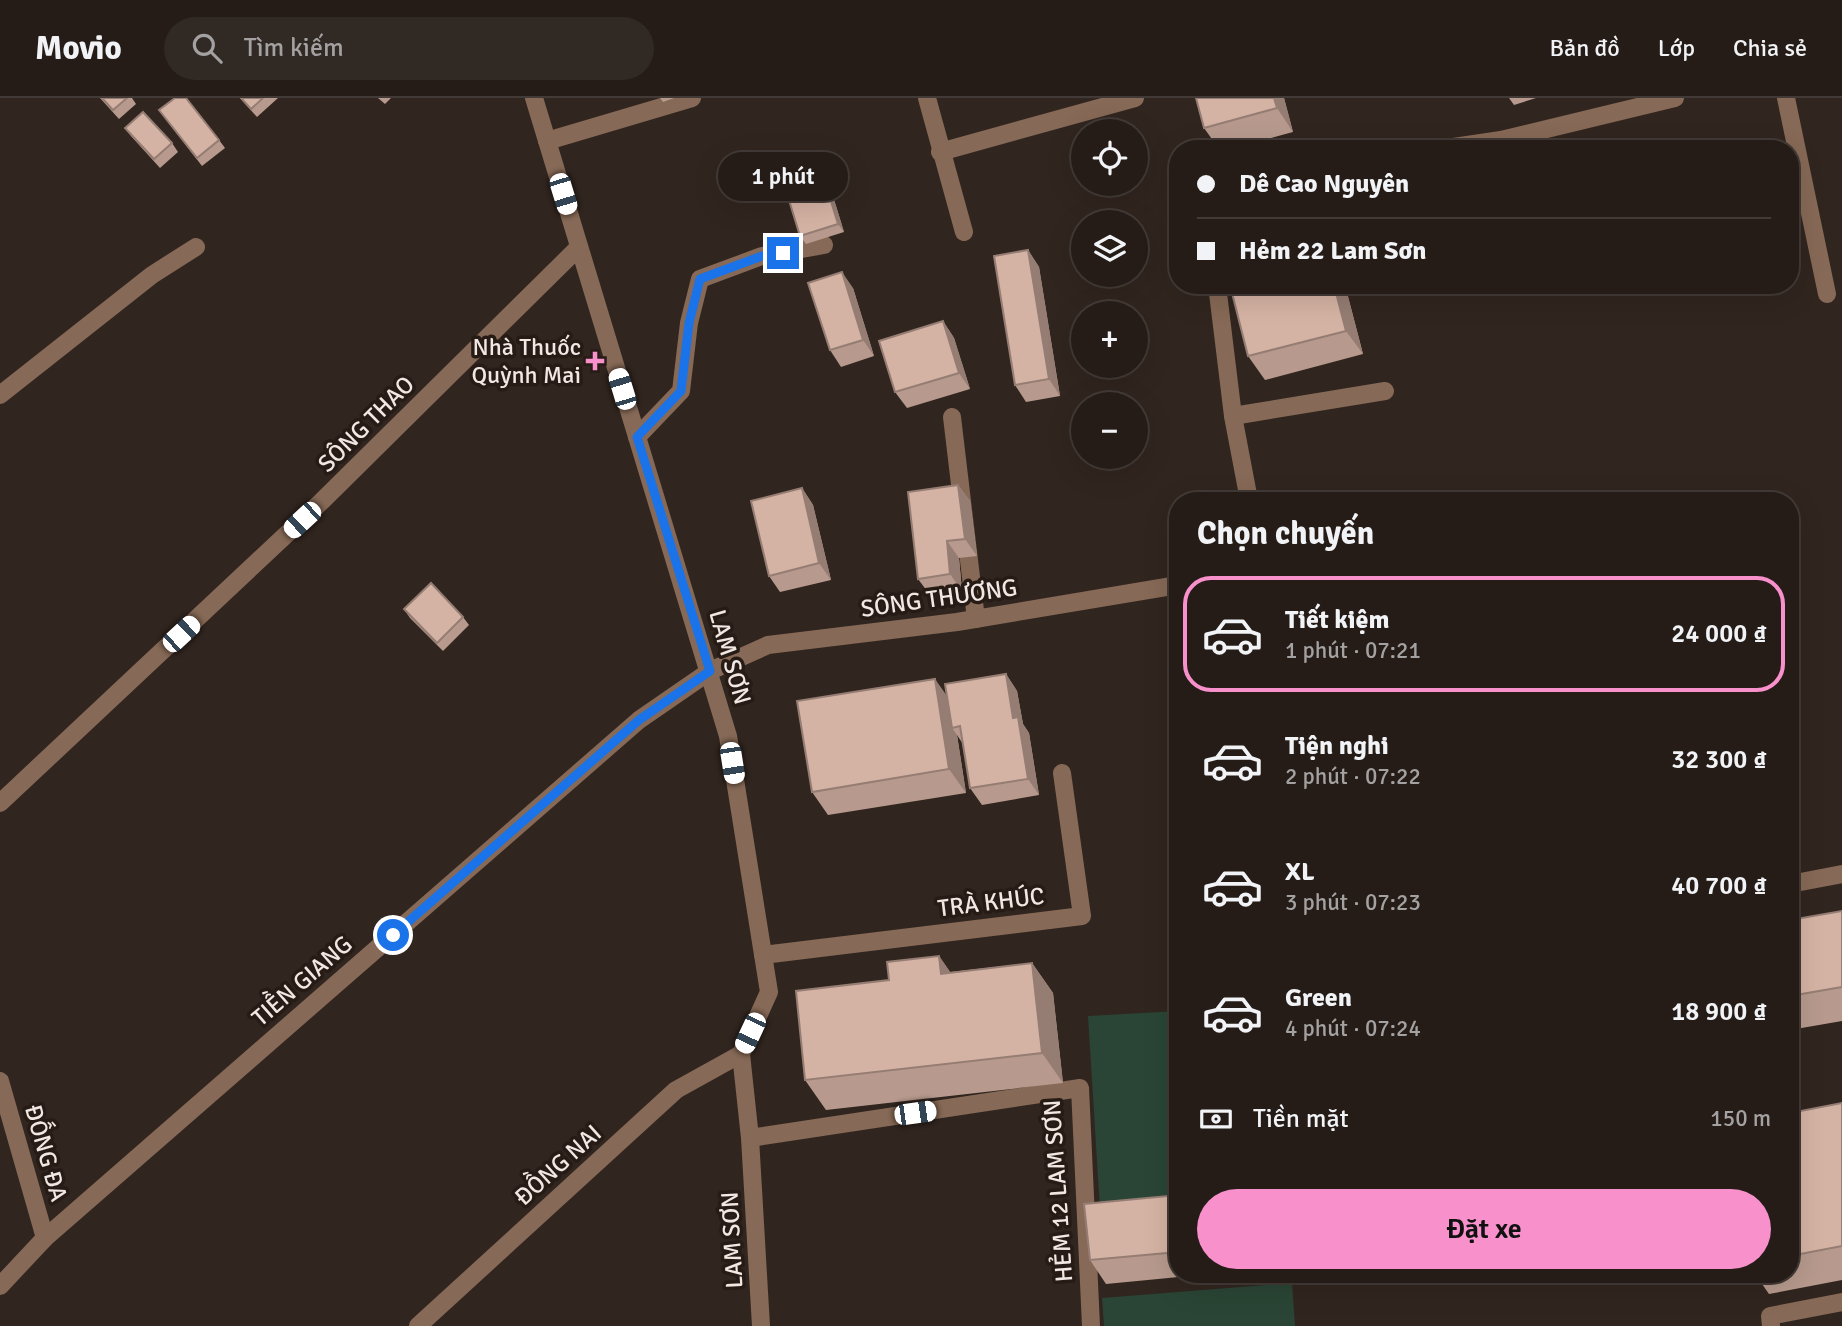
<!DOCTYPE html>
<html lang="vi">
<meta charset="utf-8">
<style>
:root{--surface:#251c17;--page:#312924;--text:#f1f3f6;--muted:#a3a1a1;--line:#423a36;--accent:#f890cc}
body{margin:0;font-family:Signika,sans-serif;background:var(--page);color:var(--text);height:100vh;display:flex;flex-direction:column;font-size:26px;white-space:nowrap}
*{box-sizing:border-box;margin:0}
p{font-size:23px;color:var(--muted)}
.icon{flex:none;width:38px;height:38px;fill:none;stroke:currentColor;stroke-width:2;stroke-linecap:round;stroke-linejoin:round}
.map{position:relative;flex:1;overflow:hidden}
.side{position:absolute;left:1169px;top:394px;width:630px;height:791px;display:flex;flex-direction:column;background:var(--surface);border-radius:28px;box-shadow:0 7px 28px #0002,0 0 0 2px var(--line)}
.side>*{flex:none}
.guide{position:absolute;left:1169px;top:42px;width:630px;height:154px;border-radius:28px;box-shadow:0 7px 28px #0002,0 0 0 2px var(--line);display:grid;align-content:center;height:154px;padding:0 28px;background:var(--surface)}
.tools{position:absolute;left:1071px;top:21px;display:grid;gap:14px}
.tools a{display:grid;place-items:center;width:77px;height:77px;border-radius:50%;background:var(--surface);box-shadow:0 7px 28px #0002,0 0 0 2px var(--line);font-size:35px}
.end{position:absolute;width:32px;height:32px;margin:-16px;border:9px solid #1a73e8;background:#fff;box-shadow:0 0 0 4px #fff}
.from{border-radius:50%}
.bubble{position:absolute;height:49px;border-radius:24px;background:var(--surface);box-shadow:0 7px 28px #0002,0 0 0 2px var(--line);font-size:23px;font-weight:600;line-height:49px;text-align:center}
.car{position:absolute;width:21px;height:42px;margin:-21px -10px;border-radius:9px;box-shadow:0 0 5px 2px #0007;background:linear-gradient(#fff 24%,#345 0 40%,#fff 0 76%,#345 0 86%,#fff 0)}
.guide b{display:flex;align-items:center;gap:24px;height:66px;font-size:26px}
.guide b+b{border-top:2px solid var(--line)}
.guide i{width:18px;height:18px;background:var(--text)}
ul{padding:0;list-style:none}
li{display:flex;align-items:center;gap:21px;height:116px;margin:0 14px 10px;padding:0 14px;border:4px solid transparent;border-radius:28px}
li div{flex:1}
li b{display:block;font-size:26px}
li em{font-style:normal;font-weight:600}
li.selected{border-color:var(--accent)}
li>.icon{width:63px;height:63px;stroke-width:1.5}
h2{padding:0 28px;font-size:32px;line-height:84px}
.pay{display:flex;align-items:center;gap:18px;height:77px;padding:0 28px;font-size:26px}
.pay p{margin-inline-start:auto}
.cta{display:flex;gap:14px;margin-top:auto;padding:14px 28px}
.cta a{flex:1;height:80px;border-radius:42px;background:var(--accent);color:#111;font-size:28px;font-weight:600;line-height:80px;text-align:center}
header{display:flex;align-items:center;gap:42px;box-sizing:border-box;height:98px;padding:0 35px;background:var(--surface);border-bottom:2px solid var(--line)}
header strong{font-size:33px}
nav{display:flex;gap:38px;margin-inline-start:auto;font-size:24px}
.search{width:490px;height:63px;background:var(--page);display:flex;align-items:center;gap:18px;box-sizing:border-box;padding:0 24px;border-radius:38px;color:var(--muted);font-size:26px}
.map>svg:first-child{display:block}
.green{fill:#2a4535}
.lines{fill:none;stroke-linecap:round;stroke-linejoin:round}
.minor{stroke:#866956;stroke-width:18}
.wall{fill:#b79a8d}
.shaded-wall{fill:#957d73}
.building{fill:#d5b3a4;stroke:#957d73;stroke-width:2}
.route{stroke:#1a73e8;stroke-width:9}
.poi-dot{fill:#f890cc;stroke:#271b16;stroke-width:2.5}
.labels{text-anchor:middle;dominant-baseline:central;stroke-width:7;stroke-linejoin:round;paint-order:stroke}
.poi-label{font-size:24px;fill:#f1e8e4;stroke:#271b16;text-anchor:end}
.street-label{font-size:24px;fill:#f1e8e4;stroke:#271b16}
</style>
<header>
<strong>Movio</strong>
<div class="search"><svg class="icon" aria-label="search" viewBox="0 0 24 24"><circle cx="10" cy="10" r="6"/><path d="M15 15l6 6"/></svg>Tìm kiếm</div>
<nav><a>Bản đồ</a><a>Lớp</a><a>Chia sẻ</a></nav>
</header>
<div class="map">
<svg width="1842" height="1228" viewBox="0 0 1842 1228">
<rect width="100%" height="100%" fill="#31251f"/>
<!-- green -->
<g class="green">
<polygon points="1178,913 1178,1106 1100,1111 1088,918"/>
<polygon points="1292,1185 1295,1228 1104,1228 1102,1200"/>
</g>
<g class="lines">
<!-- minor -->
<g class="minor">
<polyline points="534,0 728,638 769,894 741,956 750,1040 761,1228"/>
<polyline points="927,0 964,134"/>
<polyline points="1786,0 1827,196"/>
<polyline points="547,43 692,0"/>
<polyline points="1440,51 1501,42 1675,0"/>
<polyline points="940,54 1135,0"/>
<polyline points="1217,187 1233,318 1249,402"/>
<polyline points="0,297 152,177 196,149"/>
<polyline points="1233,318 1385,293"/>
<polyline points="952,319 976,521"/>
<polyline points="637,339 681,293 689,225 700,181 762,158 824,147"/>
<polyline points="0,705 322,403 579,149"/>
<polyline points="1790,786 1842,776"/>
<polyline points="763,857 1082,818 1062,675"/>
<polyline points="0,983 45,1140"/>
<polyline points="750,1040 1080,990 1091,1228"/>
<polyline points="0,1188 45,1140 639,622 710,573 768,547 957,524 1178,487"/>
<polyline points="418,1228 676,992 741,956"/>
<polyline points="1771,1228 1770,1218 1842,1204"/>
</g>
</g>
<!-- wall -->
<g class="wall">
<polygon points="100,0 132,0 136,6 119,21"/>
<polygon points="240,0 278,0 257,19"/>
<polygon points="378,0 391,0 385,6"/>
<polygon points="660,0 674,0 663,4"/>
<polygon points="1196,0 1284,0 1293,34 1231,51 1219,51 1204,30"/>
<polygon points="1509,0 1536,0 1514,7"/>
<polygon points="165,20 219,42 225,50 202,68"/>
<polygon points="125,30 172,45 178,54 160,70 131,38"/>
<polygon points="826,87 832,95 844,134 806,146 800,138"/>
<polygon points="1028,152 1039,169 1060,298 1026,304 1015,287"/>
<polygon points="1230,187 1345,187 1363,256 1265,282 1248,258"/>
<polygon points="853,190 874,258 841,269 830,252"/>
<polygon points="943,223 954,240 970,291 907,310 895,294"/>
<polygon points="958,387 970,403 977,458 959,460 962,493 930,497 918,481"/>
<polygon points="802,390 813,407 831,482 780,494 769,478"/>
<polygon points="404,511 463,519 469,527 443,553 410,520"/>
<polygon points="1006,576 1017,593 1023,626 1029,635 1039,697 982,707 970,690 963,646 957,637 966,695 828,717 812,694 947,598"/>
<polygon points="1842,813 1842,923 1790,932 1790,822"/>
<polygon points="939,858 950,874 1032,865 1053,895 1063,985 826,1012 805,982 889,882"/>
<polygon points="1842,1005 1842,1182 1769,1196 1755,1176 1790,1176 1790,1015"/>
<polygon points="1178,1097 1178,1176 1210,1176 1106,1186 1090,1162"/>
</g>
<!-- shaded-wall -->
<g class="shaded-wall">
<polygon points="1274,0 1284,0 1293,34 1277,10"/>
<polygon points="826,87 832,95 844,134 838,126"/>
<polygon points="1028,152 1039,169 1060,298 1049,281"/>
<polygon points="842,174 853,190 874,258 863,242"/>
<polygon points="1334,187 1345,187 1363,256 1346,233"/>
<polygon points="943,223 954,240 970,291 959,275"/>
<polygon points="958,387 970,403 977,458 965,441"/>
<polygon points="802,390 813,407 831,482 819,465"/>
<polygon points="947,443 959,460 962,493 950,476"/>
<polygon points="1006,576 1017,593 1023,626 1029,635 1039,697 1028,681 1013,620"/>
<polygon points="935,581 952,605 952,630 957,637 966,695 949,671"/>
<polygon points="939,858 960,888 941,876"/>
<polygon points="1032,865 1053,895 1063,985 1042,955"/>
</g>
<!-- building -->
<g class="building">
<polygon points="102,0 127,0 113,12"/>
<polygon points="175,0 186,0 219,42 197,60 159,12"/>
<polygon points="241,0 263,0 251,11"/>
<polygon points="1196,0 1274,0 1277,10 1204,30"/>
<polygon points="143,14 172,45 154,61 125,30"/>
<polygon points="826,87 838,126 800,138 788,99"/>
<polygon points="1028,152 1049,281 1015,287 994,158"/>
<polygon points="842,174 863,242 830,252 808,185"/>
<polygon points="1230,187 1334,187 1346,233 1248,258"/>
<polygon points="943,223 959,275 895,294 879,243"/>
<polygon points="958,387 965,441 947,443 950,476 918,481 908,394"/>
<polygon points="802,390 819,465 769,478 751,403"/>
<polygon points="431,485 463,519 437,545 404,511"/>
<polygon points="1006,576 1013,620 1018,619 1028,681 970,690 960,628 952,630 945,586"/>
<polygon points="935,581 949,671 812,694 797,603"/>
<polygon points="1842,813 1842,889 1790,898 1790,822"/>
<polygon points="939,858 941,876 1032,865 1042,955 805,982 796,893 889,882 887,864"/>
<polygon points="1842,1005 1842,1148 1790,1158 1790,1015"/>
<polygon points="1178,1097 1178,1154 1090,1162 1084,1106"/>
</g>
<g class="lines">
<!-- route -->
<polyline class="route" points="393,837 639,622 710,573 637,339 681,293 689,225 700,181 762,158 783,155"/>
</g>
<!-- markers -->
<path class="poi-dot" d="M591.5 252.5h7v7h7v7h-7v7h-7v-7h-7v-7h7z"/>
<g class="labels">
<!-- poi labels -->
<g class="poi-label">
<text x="581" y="249">Nhà Thuốc<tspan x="581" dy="28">Quỳnh Mai</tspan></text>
</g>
<!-- street labels -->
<g class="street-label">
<text transform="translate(366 326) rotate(-45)">SÔNG THAO</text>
<text transform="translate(939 500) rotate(-8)">SÔNG THƯƠNG</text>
<text transform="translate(730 559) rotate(74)">LAM SƠN</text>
<text transform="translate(991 804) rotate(-7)">TRÀ KHÚC</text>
<text transform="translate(302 883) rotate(-41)">TIỀN GIANG</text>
<text transform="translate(46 1055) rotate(74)">ĐỐNG ĐA</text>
<text transform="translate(558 1067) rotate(-42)">ĐỒNG NAI</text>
<text transform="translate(1058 1093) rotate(-94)">HẺM 12 LAM SƠN</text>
<text transform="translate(732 1142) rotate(-93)">LAM SƠN</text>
</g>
</g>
</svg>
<div class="tools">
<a><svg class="icon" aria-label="locate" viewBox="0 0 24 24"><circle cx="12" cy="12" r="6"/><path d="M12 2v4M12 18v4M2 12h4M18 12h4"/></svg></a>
<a><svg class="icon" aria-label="layers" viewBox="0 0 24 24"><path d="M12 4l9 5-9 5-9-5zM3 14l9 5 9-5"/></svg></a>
<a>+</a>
<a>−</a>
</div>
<i class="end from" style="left:393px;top:837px"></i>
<i class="end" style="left:783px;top:155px"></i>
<div class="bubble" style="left:718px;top:54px;width:130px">1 phút</div>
<i class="car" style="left:563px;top:96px;rotate:163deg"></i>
<i class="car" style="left:622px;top:291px;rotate:343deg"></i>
<i class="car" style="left:302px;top:422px;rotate:227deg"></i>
<i class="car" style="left:181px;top:536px;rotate:47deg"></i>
<i class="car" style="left:732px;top:665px;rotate:171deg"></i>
<i class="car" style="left:750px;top:935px;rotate:205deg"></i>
<i class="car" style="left:915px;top:1015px;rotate:82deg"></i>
<div class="guide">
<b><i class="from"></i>Dê Cao Nguyên</b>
<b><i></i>Hẻm 22 Lam Sơn</b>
</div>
<section class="side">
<h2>Chọn chuyến</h2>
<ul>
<li class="selected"><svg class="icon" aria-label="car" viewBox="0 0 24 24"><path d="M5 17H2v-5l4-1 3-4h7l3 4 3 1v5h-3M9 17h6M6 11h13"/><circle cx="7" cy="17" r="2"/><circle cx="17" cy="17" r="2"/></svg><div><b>Tiết kiệm</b><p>1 phút · 07:21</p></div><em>24 000 ₫</em></li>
<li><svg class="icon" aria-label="car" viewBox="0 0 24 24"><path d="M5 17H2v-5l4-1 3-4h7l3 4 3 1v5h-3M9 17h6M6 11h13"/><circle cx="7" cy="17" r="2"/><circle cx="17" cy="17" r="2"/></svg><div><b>Tiện nghi</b><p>2 phút · 07:22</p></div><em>32 300 ₫</em></li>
<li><svg class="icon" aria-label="car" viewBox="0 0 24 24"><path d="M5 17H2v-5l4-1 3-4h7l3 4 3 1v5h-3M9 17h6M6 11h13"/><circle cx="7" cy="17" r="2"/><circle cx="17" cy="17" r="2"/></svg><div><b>XL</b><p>3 phút · 07:23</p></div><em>40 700 ₫</em></li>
<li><svg class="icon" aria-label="car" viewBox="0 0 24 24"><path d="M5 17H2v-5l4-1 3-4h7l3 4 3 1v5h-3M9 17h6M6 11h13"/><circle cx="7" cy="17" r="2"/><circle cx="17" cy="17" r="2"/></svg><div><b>Green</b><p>4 phút · 07:24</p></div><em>18 900 ₫</em></li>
</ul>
<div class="pay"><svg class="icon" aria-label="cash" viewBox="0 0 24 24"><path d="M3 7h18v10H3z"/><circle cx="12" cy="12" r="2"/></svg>Tiền mặt<p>150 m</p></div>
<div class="cta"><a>Đặt xe</a></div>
</section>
</div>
